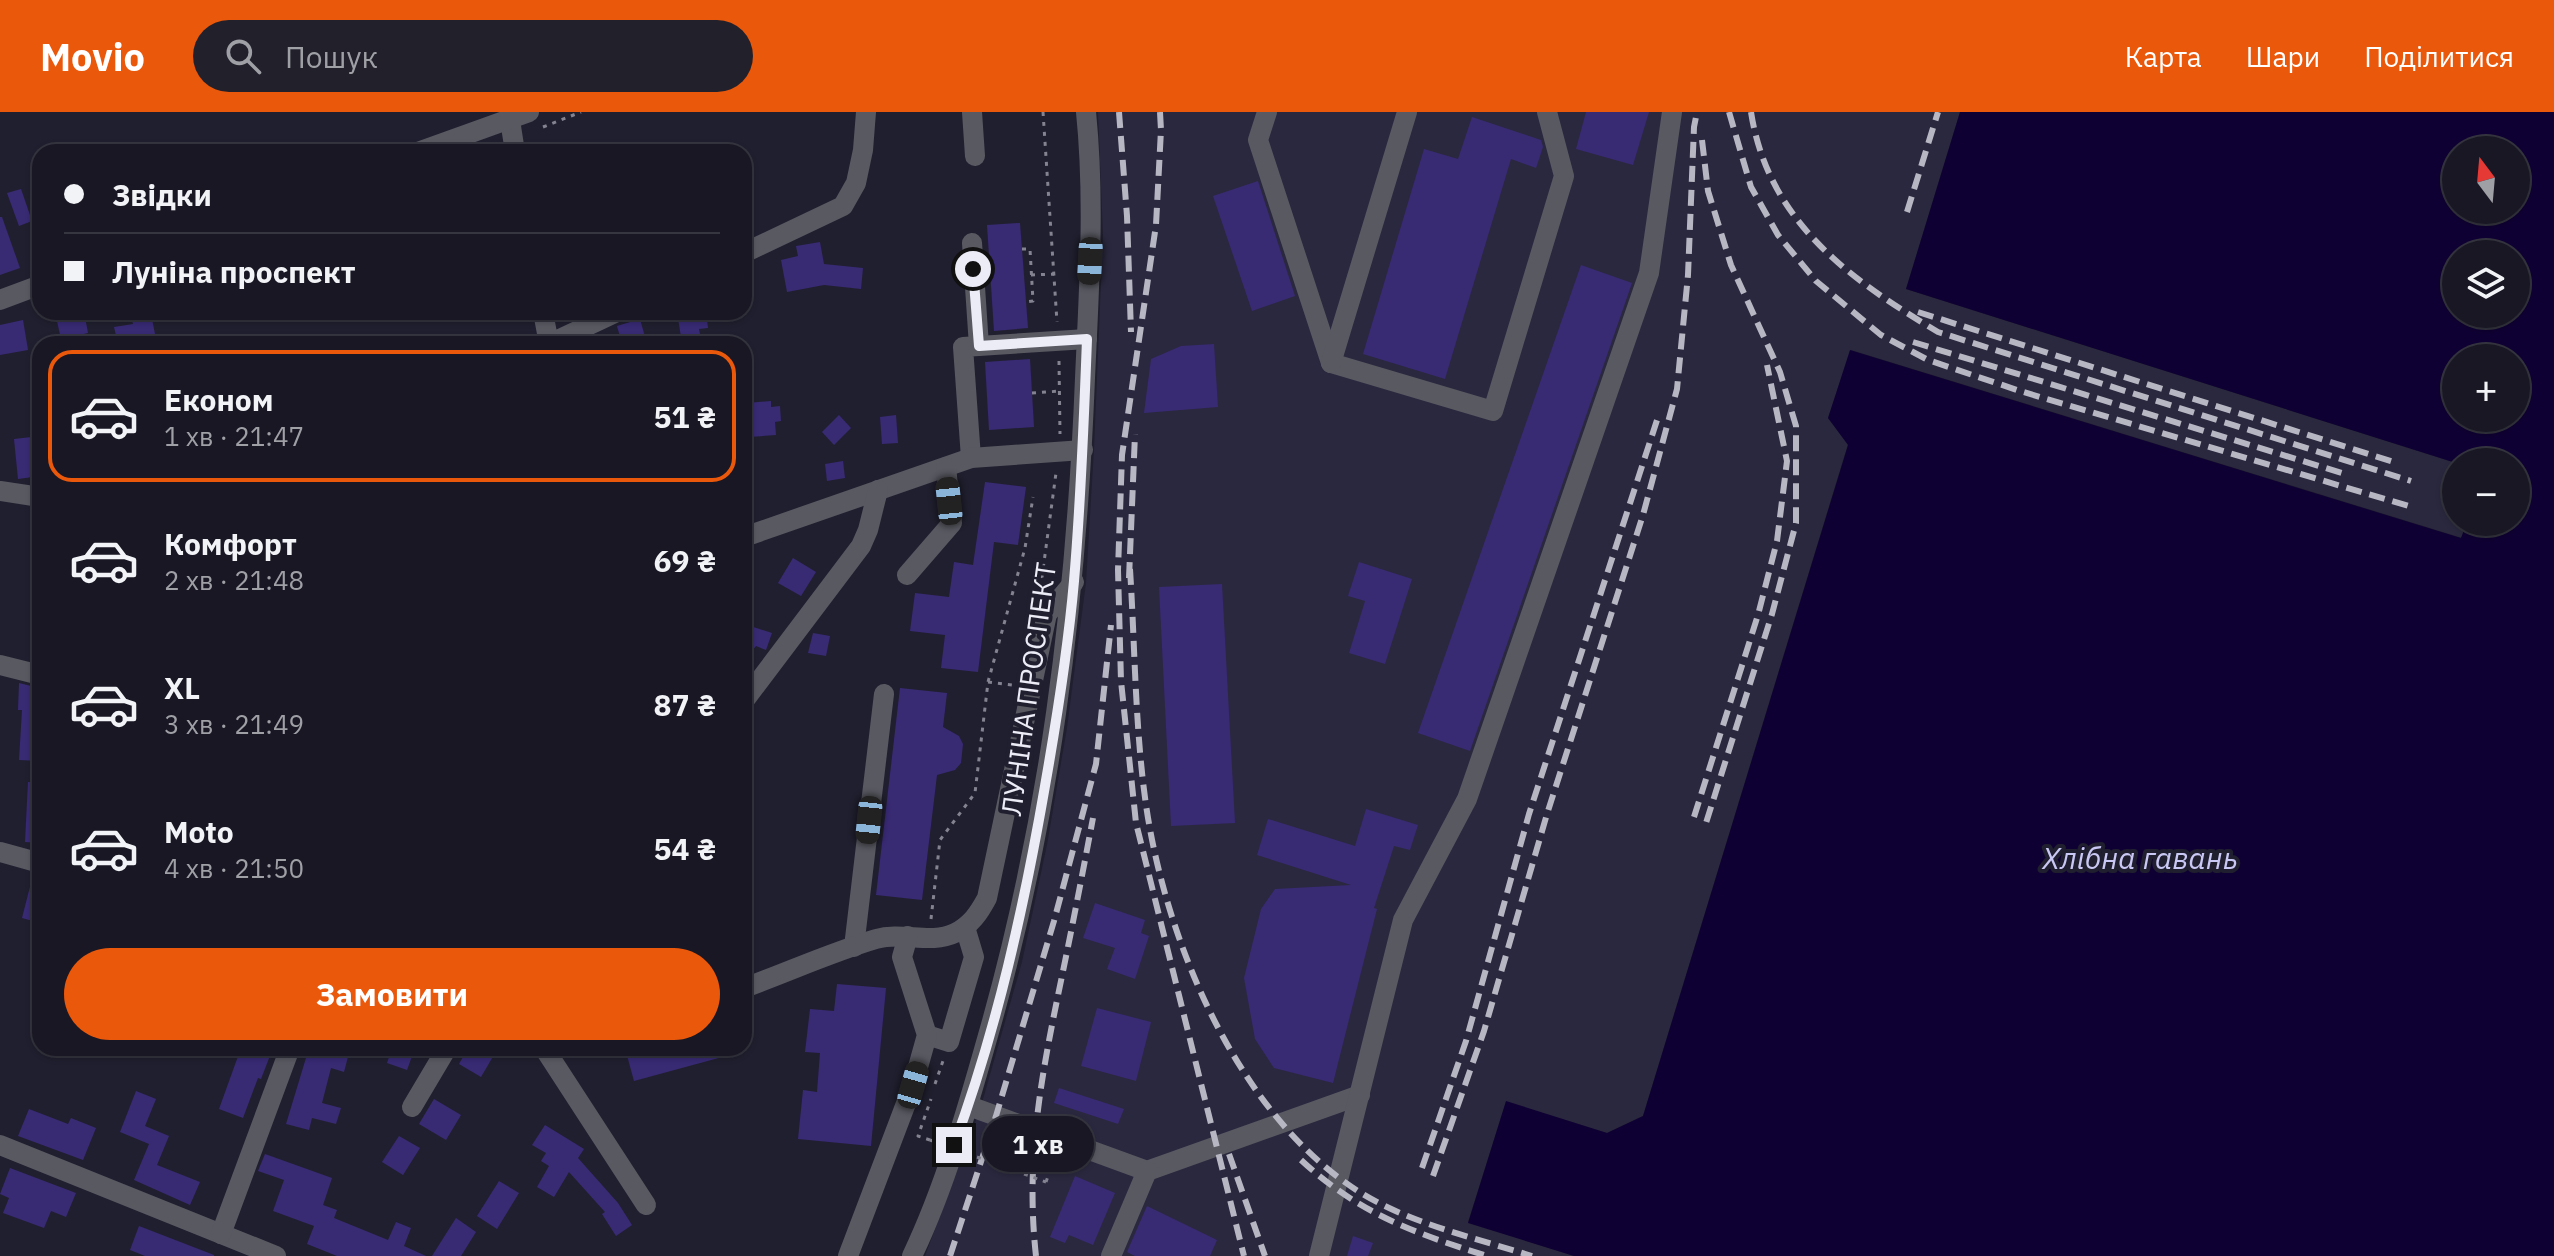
<!DOCTYPE html>
<html lang="uk">
<meta charset="utf-8">
<style>
:root{--surface:#181723;--page:#21202b;--text:#f1f3f6;--muted:#9f9fa6;--line:#363641;--accent:#ea580c}
body{margin:0;font-family:"IBM Plex Sans",sans-serif;background:var(--page);color:var(--text);height:100vh;display:flex;flex-direction:column;font-size:30px;white-space:nowrap}
*{box-sizing:border-box;margin:0}
p{font-size:26px;color:var(--muted)}
.icon{flex:none;width:44px;height:44px;fill:none;stroke:currentColor;stroke-width:2;stroke-linecap:round;stroke-linejoin:round}
.map{position:relative;flex:1;overflow:hidden}
.details{position:absolute;left:32px;top:224px;width:720px;height:720px;display:flex;flex-direction:column;background:var(--surface);border-radius:24px;box-shadow:0 2px 6px #0004,0 0 0 2px var(--line)}
.details>*{flex:none}
.top-card{position:absolute;left:32px;top:32px;width:720px;height:176px;border-radius:24px;box-shadow:0 2px 6px #0004,0 0 0 2px var(--line);display:grid;align-content:center;height:176px;padding:0 32px;background:var(--surface)}
.needle{width:52px;rotate:344deg}
.controls{position:absolute;left:2442px;top:24px;display:grid;gap:16px}
.controls a{display:grid;place-items:center;width:88px;height:88px;border-radius:50%;background:var(--surface);box-shadow:0 2px 6px #0004,0 0 0 2px var(--line);font-size:40px}
.end{position:absolute;width:36px;height:36px;margin:-18px;border:10px solid #ececf7;background:#111;box-shadow:0 0 0 4px #111}
.from{border-radius:50%}
.bubble{position:absolute;height:56px;border-radius:28px;background:var(--surface);box-shadow:0 2px 6px #0004,0 0 0 2px var(--line);font-size:26px;font-weight:700;line-height:56px;text-align:center}
.car{position:absolute;width:24px;height:48px;margin:-24px -12px;border-radius:10px;box-shadow:0 0 6px 2px #0007;background:linear-gradient(#222 24%,#8ab4d8 0 40%,#222 0 76%,#8ab4d8 0 86%,#222 0)}
.top-card b{display:flex;align-items:center;gap:28px;height:76px;font-size:30px}
.top-card b+b{border-top:2px solid var(--line)}
.top-card i{width:20px;height:20px;background:var(--text)}
ul{padding:14px 0 0;list-style:none}
li{display:flex;align-items:center;gap:24px;height:132px;margin:0 16px 12px;padding:0 16px;border:4px solid transparent;border-radius:24px}
li div{flex:1}
li b{display:block;font-size:30px}
li em{font-style:normal;font-weight:700}
li.current{border-color:var(--accent)}
li>.icon{width:72px;height:72px;stroke-width:1.5}
.cta{display:flex;gap:16px;margin-top:auto;padding:16px 32px}
.cta a{flex:1;height:92px;border-radius:48px;background:var(--accent);color:#fff;font-size:32px;font-weight:700;line-height:92px;text-align:center}
header{display:flex;align-items:center;gap:48px;box-sizing:border-box;height:112px;padding:0 40px;background:var(--accent);color:#fff}
header strong{font-size:38px}
nav{display:flex;gap:44px;margin-inline-start:auto;font-size:28px}
.search{width:560px;height:72px;background:var(--page);display:flex;align-items:center;gap:20px;box-sizing:border-box;padding:0 28px;border-radius:44px;color:var(--muted);font-size:30px}
.map>svg:first-child{display:block}
.built{fill:#2a283e}
.water{fill:#0f0033;fill-rule:evenodd}
.building{fill:#392a74}
.lines{fill:none;stroke-linecap:round;stroke-linejoin:round}
.path{stroke:#848391;stroke-width:3;stroke-dasharray:4 6;stroke-linecap:butt}
.minor{stroke:#595962;stroke-width:20}
.rail{stroke:#b7b7c3;stroke-width:6;stroke-dasharray:16 8;stroke-linecap:butt}
.path-bridge{stroke:#848391;stroke-width:3;stroke-dasharray:4 6;stroke-linecap:butt}
.route{stroke:#ececf7;stroke-width:10}
.labels{text-anchor:middle;dominant-baseline:central;stroke-width:8;stroke-linejoin:round;paint-order:stroke}
.street-label{font-size:28px;fill:#ececf7;stroke:#201f2f}
.water-label{font-size:30px;font-style:italic;fill:#c9c7f3;stroke:#201f2f}
</style>
<header>
<strong>Movio</strong>
<div class="search"><svg class="icon" aria-label="search" viewBox="0 0 24 24"><circle cx="10" cy="10" r="6"/><path d="M15 15l6 6"/></svg>Пошук</div>
<nav><a>Карта</a><a>Шари</a><a>Поділитися</a></nav>
</header>
<div class="map">
<svg width="2554" height="1144" viewBox="0 0 2554 1144">
<rect width="100%" height="100%" fill="#201f2f"/>
<!-- built -->
<polygon class="built" points="1098,0 1960,0 1906,177 2456,351 2456,410 2467,410 2462,426 1851,238 1828,306 1848,332 1643,1004 1607,1021 1506,990 1468,1110 1574,1144 925,1144 980,998 1022,850 1047,733 1067,616 1086,471 1094,338 1103,123"/>
<!-- water -->
<path class="water" d="M1960 0H2554V1144H1574L1468 1111 1506 989 1607 1021 1643 1004 1848 333 1828 306 1850 238 2461 426 2467 410H2516V350L2456 351 1906 177ZM2456 38H2516V98H2456ZM2456 142H2516V202H2456ZM2456 246H2516V306H2456Z"/>
<!-- building -->
<g class="building">
<polygon points="1586,0 1649,0 1633,53 1576,37"/>
<polygon points="1472,5 1541,28 1543,35 1536,56 1511,47 1445,267 1363,242 1424,37 1458,47"/>
<polygon points="1258,69 1295,184 1252,199 1213,84"/>
<polygon points="21,77 32,109 19,114 7,81"/>
<polygon points="0,105 2,105 20,156 0,163"/>
<polygon points="1020,111 1028,216 994,219 987,113"/>
<polygon points="820,130 824,152 863,156 861,177 824,173 787,180 781,148 798,144 796,134"/>
<polygon points="1581,153 1632,171 1470,639 1418,621"/>
<polygon points="55,200 84,200 88,221 61,227"/>
<polygon points="677,200 706,200 708,216 699,217 700,222 681,225"/>
<polygon points="151,202 156,227 118,232 114,215 133,212 131,205"/>
<polygon points="640,207 647,232 622,232 617,214"/>
<polygon points="23,208 28,238 0,243 0,213"/>
<polygon points="1214,232 1218,295 1144,301 1151,247 1181,234"/>
<polygon points="1030,247 1034,315 989,318 985,250"/>
<polygon points="771,289 771,295 780,294 781,309 775,310 776,323 749,325 747,291"/>
<polygon points="839,303 851,316 834,333 822,320"/>
<polygon points="896,303 898,331 882,332 880,305"/>
<polygon points="40,324 40,364 18,367 14,327"/>
<polygon points="843,349 845,366 827,369 825,352"/>
<polygon points="985,370 1026,375 1018,433 994,430 978,560 941,556 945,523 910,519 915,481 949,485 954,450 973,453"/>
<polygon points="793,446 816,460 801,484 778,471"/>
<polygon points="1359,450 1412,467 1385,552 1349,541 1365,489 1348,484"/>
<polygon points="1222,472 1235,711 1171,714 1159,475"/>
<polygon points="744,512 772,521 766,538 756,534 744,549"/>
<polygon points="813,521 830,524 826,544 808,541"/>
<polygon points="19,571 39,576 37,623 40,623 40,649 19,648 22,598 18,598"/>
<polygon points="900,576 947,581 943,615 959,624 963,632 961,651 955,658 937,663 922,788 876,783"/>
<polygon points="28,670 40,671 40,731 25,730"/>
<polygon points="1366,697 1418,713 1410,738 1394,734 1374,796 1377,797 1333,971 1274,956 1255,927 1244,866 1261,797 1275,777 1351,773 1257,743 1268,707 1355,734"/>
<polygon points="33,763 40,764 40,811 22,806"/>
<polygon points="1095,791 1145,808 1141,821 1149,824 1135,867 1107,857 1115,836 1083,826"/>
<polygon points="837,872 886,876 871,1034 798,1027 803,978 817,980 820,941 805,940 810,897 834,899"/>
<polygon points="1097,896 1151,910 1136,969 1081,954"/>
<polygon points="241,936 273,936 261,967 258,966 243,1006 219,997"/>
<polygon points="309,936 329,936 349,941 344,960 331,956 322,991 341,996 336,1012 312,1006 309,1018 286,1012"/>
<polygon points="392,936 415,936 407,958 387,951"/>
<polygon points="468,936 498,936 481,965 459,952"/>
<polygon points="625,936 737,936 737,941 634,969"/>
<polygon points="1059,976 1124,997 1118,1012 1054,991"/>
<polygon points="136,979 156,987 145,1014 169,1024 157,1053 200,1070 190,1093 134,1068 149,1032 120,1020"/>
<polygon points="434,987 461,1003 446,1028 419,1012"/>
<polygon points="29,997 68,1012 71,1006 96,1016 83,1048 18,1024"/>
<polygon points="545,1013 584,1037 578,1046 618,1091 632,1113 616,1124 602,1102 605,1100 569,1060 554,1085 537,1075 549,1054 541,1049 546,1041 532,1033"/>
<polygon points="399,1024 420,1036 403,1063 382,1050"/>
<polygon points="265,1042 332,1066 323,1093 337,1098 334,1106 388,1128 396,1110 411,1116 404,1134 426,1144 337,1144 307,1132 314,1114 273,1099 284,1068 258,1059"/>
<polygon points="10,1056 76,1081 66,1105 51,1099 44,1116 3,1101 9,1086 0,1082"/>
<polygon points="1075,1064 1115,1081 1093,1133 1069,1123 1065,1131 1050,1125"/>
<polygon points="499,1069 519,1081 497,1117 477,1104"/>
<polygon points="1147,1094 1217,1128 1210,1144 1135,1144 1127,1140"/>
<polygon points="456,1106 476,1120 461,1144 432,1144"/>
<polygon points="139,1114 214,1143 214,1144 145,1144 130,1138"/>
<polygon points="1353,1124 1373,1131 1368,1144 1347,1144"/>
</g>
<g class="lines">
<!-- path -->
<g class="path">
<polyline points="1043,0 1057,210"/>
<polyline points="543,15 581,0"/>
<polyline points="1022,137 1030,137 1033,189 1026,190"/>
<polyline points="1031,163 1054,162"/>
<polyline points="1059,249 1060,322"/>
<polyline points="1032,281 1061,279"/>
<polyline points="1046,475 1042,465 1056,361"/>
<polyline points="988,570 1012,573"/>
<polyline points="931,807 940,728 975,681 988,570 1025,436 1033,385"/>
<polyline points="935,972 943,949"/>
<polyline points="930,1028 918,1024 931,987"/>
<polyline points="1046,1070 1054,1047"/>
</g>
<!-- minor -->
<g class="minor">
<polyline points="972,0 975,44"/>
<polyline points="1267,0 1258,28 1331,251"/>
<polyline points="510,8 515,40"/>
<polyline points="418,40 529,0"/>
<polyline points="972,131 979,234"/>
<polyline points="744,141 843,94 856,71 863,38 866,0"/>
<polyline points="0,188 40,173"/>
<polyline points="543,200 549,232 617,200"/>
<polyline points="1331,251 1493,299 1564,64 1547,0"/>
<polyline points="1331,251 1407,0"/>
<polyline points="971,346 963,235 1087,227"/>
<polyline points="0,379 40,385"/>
<polyline points="744,425 971,346 1083,338"/>
<polyline points="907,463 952,411 946,355"/>
<polyline points="0,553 40,563"/>
<polyline points="744,589 861,434 868,418 878,378"/>
<polyline points="0,740 40,751"/>
<polyline points="854,835 884,582"/>
<path d="M744 876C788 860 832 840 876 827 903 819 930 833 955 821 971 813 979 801 987 786L1047 502 1074 470"/>
<polyline points="927,923 949,930 974,845 965,815"/>
<polyline points="544,936 646,1093"/>
<polyline points="969,994 1147,1059 1360,983"/>
<polyline points="412,995 447,936"/>
<polyline points="0,1033 276,1144"/>
<polyline points="221,1122 290,936"/>
<polyline points="848,1144 913,973 927,923 902,845 908,824"/>
<path d="M912 1144C944 1077 967 998 987 927 1050 708 1076 493 1085 266 1089 177 1095 88 1086 0"/>
<polyline points="1111,1144 1147,1059"/>
<polyline points="1319,1144 1403,808 1467,687 1649,161 1672,0"/>
</g>
<!-- rail -->
<g class="rail">
<polyline points="1119,0 1127,104 1131,220"/>
<polyline points="1160,0 1161,18 1156,113 1122,343 1118,458 1121,569 1136,711 1244,1144"/>
<polyline points="1729,0 1751,75 1778,123 1816,169 1881,223 1928,248 2020,279 2412,395"/>
<path d="M1751 0C1768 109 1849 167 1938 220L2411 369"/>
<polyline points="1702,28 1708,79 1731,153 1780,260 1796,314 1796,411 1772,502 1706,711"/>
<polyline points="1907,100 1938,0"/>
<polyline points="1918,200 2397,351"/>
<polyline points="1913,230 2345,362"/>
<path d="M1130 457C1135 535 1135 616 1146 693 1166 831 1239 1005 1361 1081 1412 1112 1475 1126 1532 1144"/>
<polyline points="1129,466 1135,322"/>
<polyline points="1694,705 1758,503 1777,429 1787,349 1767,253"/>
<polyline points="1229,1042 1265,1144"/>
<path d="M1301 1048C1358 1101 1414 1121 1487 1144"/>
<polyline points="1422,1056 1466,929 1529,702 1659,302"/>
<polyline points="1433,1064 1484,919 1547,702 1643,403 1677,277 1688,163 1694,15 1697,0"/>
<polyline points="950,1144 996,1004 1054,809 1096,652 1111,513"/>
<path d="M1036 1144C1025 1045 1042 960 1062 864 1073 811 1083 759 1093 706"/>
</g>
<!-- path-bridge -->
<polyline class="path-bridge" points="930,1028 1046,1070"/>
</g>
<g class="lines">
<!-- route -->
<path class="route" d="M954 1033C997 917 1024 795 1045 674 1057 606 1068 538 1074 469 1081 389 1084 308 1087 227L979 234 973 157"/>
</g>
<g class="labels">
<!-- street labels -->
<g class="street-label">
<text transform="translate(1028 577) rotate(-82)">ЛУНІНА ПРОСПЕКТ</text>
</g>
<!-- water labels -->
<g class="water-label">
<text x="2140" y="745">Хлібна гавань</text>
</g>
</g>
</svg>
<div class="controls">
<a><svg class="needle" viewBox="-14 -14 28 28"><path d="M0-13l5 13h-10z" fill="#e53935"/><path d="M0 13l5-13h-10z" fill="#9f9fa6"/></svg></a>
<a><svg class="icon" aria-label="layers" viewBox="0 0 24 24"><path d="M12 4l9 5-9 5-9-5zM3 14l9 5 9-5"/></svg></a>
<a>+</a>
<a>−</a>
</div>
<i class="end from" style="left:973px;top:157px"></i>
<i class="end" style="left:954px;top:1033px"></i>
<div class="bubble" style="left:982px;top:1004px;width:112px">1 хв</div>
<i class="car" style="left:1090px;top:149px;rotate:183deg"></i>
<i class="car" style="left:949px;top:389px;rotate:354deg"></i>
<i class="car" style="left:869px;top:708px;rotate:186deg"></i>
<i class="car" style="left:913px;top:973px;rotate:16deg"></i>
<div class="top-card">
<b><i class="from"></i>Звідки</b>
<b><i></i>Луніна проспект</b>
</div>
<section class="details">
<ul>
<li class="current"><svg class="icon" aria-label="car" viewBox="0 0 24 24"><path d="M5 17H2v-5l4-1 3-4h7l3 4 3 1v5h-3M9 17h6M6 11h13"/><circle cx="7" cy="17" r="2"/><circle cx="17" cy="17" r="2"/></svg><div><b>Економ</b><p>1 хв · 21:47</p></div><em>51 ₴</em></li>
<li><svg class="icon" aria-label="car" viewBox="0 0 24 24"><path d="M5 17H2v-5l4-1 3-4h7l3 4 3 1v5h-3M9 17h6M6 11h13"/><circle cx="7" cy="17" r="2"/><circle cx="17" cy="17" r="2"/></svg><div><b>Комфорт</b><p>2 хв · 21:48</p></div><em>69 ₴</em></li>
<li><svg class="icon" aria-label="car" viewBox="0 0 24 24"><path d="M5 17H2v-5l4-1 3-4h7l3 4 3 1v5h-3M9 17h6M6 11h13"/><circle cx="7" cy="17" r="2"/><circle cx="17" cy="17" r="2"/></svg><div><b>XL</b><p>3 хв · 21:49</p></div><em>87 ₴</em></li>
<li><svg class="icon" aria-label="car" viewBox="0 0 24 24"><path d="M5 17H2v-5l4-1 3-4h7l3 4 3 1v5h-3M9 17h6M6 11h13"/><circle cx="7" cy="17" r="2"/><circle cx="17" cy="17" r="2"/></svg><div><b>Moto</b><p>4 хв · 21:50</p></div><em>54 ₴</em></li>
</ul>
<div class="cta"><a>Замовити</a></div>
</section>
</div>
